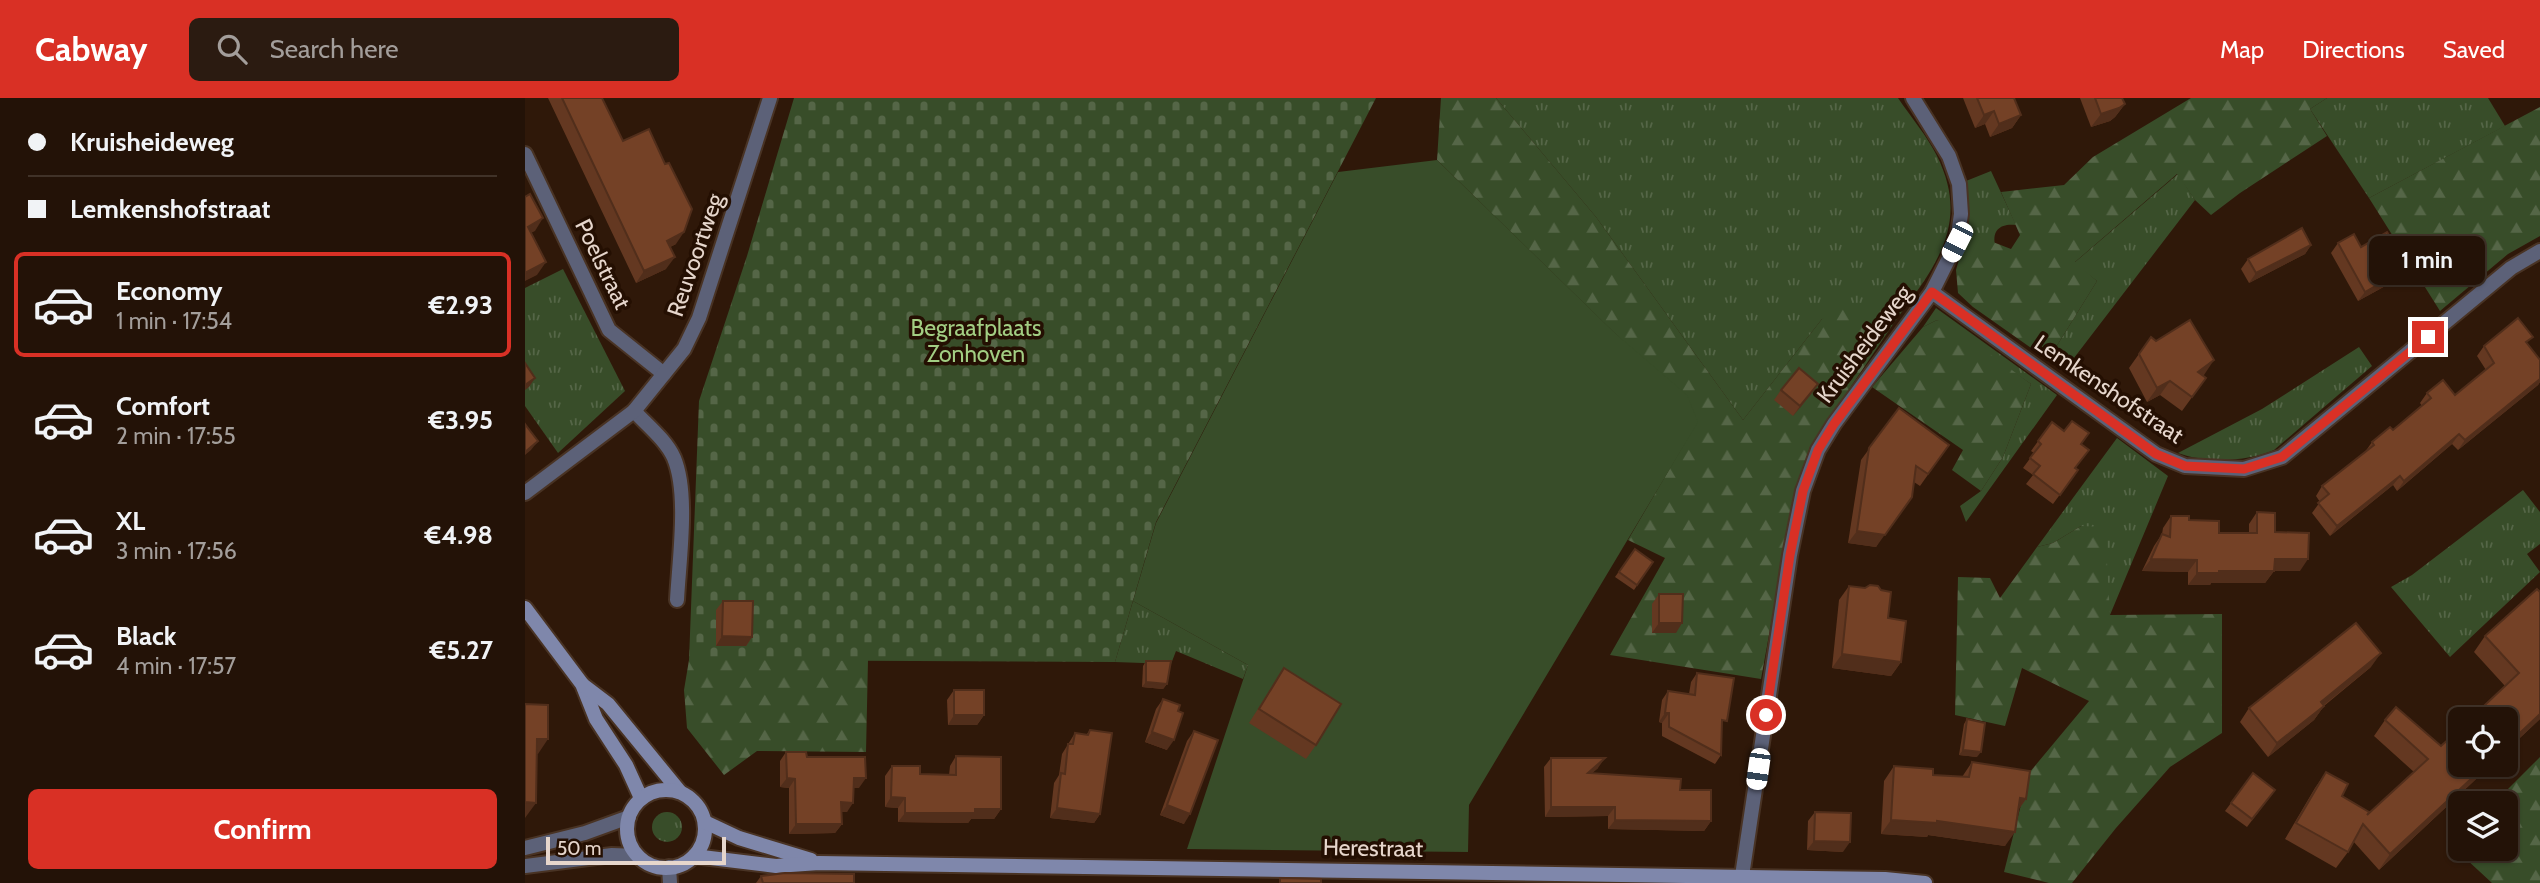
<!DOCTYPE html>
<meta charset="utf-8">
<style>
:root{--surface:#231207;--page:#2b1b11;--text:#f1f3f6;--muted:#a39e9b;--line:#403228;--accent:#d93025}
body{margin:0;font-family:Cabin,sans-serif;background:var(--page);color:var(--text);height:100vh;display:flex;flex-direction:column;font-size:26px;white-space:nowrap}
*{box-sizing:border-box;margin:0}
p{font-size:23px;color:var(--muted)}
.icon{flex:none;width:38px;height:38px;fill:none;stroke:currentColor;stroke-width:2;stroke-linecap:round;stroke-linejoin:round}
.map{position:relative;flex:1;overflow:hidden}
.details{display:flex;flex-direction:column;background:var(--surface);width:525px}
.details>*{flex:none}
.banner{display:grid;align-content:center;height:154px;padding:0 28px;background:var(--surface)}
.tools{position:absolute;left:1923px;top:609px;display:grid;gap:14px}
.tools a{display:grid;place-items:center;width:70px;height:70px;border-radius:10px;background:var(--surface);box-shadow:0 2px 5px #0004,0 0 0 2px var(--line);font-size:35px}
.scale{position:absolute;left:21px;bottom:18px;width:180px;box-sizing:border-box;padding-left:7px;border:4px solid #e6d6cc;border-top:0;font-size:19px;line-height:24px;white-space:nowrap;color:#e6d6cc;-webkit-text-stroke:5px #240f02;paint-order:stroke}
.end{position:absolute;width:32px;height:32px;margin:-16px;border:9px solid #d93025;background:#fff;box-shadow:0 0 0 4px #fff}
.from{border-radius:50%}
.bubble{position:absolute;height:49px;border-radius:10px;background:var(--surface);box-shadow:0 2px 5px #0004,0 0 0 2px var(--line);font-size:23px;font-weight:700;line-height:49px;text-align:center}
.car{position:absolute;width:21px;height:42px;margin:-21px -10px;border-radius:9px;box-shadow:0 0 5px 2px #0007;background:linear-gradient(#fff 24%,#345 0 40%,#fff 0 76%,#345 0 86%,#fff 0)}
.banner b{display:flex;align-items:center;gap:24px;height:66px;font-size:26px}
.banner b+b{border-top:2px solid var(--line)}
.banner i{width:18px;height:18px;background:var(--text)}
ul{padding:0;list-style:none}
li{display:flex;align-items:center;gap:21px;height:105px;margin:0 14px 10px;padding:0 14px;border:4px solid transparent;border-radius:10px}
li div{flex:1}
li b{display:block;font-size:26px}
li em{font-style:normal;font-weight:700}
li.on{border-color:var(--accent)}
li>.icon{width:63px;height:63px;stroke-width:1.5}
.button{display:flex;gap:14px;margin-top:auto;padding:14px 28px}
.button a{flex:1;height:80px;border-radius:10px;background:var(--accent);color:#fff;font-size:28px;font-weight:700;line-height:80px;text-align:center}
header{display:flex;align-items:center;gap:42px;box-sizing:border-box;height:98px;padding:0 35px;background:var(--accent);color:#fff}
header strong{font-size:33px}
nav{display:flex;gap:38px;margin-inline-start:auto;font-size:24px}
.search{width:490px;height:63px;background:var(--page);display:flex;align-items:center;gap:18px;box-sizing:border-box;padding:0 24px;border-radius:10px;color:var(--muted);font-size:26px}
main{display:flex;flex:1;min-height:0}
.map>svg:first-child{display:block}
.grass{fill:url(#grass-tufts)}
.forest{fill:url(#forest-firs)}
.cemetery{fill:url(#cemetery-stones)}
.pitch{fill:#384d29}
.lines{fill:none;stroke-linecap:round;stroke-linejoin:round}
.street-casing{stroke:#493324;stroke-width:18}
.secondary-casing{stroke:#493324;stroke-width:18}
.street{stroke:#5c6178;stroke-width:14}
.secondary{stroke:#7f87ab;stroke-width:14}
.wall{fill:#643821}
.shaded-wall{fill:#512e1b}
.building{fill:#744126;stroke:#512e1b;stroke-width:2}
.route{stroke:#d93025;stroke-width:9}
.labels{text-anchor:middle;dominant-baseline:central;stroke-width:7;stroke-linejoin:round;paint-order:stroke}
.street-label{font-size:23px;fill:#e6d6cc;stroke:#240f02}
.park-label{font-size:23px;fill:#a2ce83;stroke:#240f02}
</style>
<header>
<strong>Cabway</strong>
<div class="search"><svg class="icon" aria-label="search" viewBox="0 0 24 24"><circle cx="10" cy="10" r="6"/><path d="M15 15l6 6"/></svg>Search here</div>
<nav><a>Map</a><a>Directions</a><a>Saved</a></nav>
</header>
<main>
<section class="details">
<div class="banner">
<b><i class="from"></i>Kruisheideweg</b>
<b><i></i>Lemkenshofstraat</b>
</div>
<ul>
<li class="on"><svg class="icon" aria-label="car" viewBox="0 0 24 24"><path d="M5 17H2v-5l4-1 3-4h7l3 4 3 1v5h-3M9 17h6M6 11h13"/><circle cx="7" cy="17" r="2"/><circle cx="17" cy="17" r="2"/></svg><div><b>Economy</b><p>1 min · 17:54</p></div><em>€2.93</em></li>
<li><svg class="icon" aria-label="car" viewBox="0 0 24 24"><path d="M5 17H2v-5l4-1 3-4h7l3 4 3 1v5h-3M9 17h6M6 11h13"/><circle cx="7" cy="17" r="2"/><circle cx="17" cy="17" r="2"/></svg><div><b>Comfort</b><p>2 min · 17:55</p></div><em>€3.95</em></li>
<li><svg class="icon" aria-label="car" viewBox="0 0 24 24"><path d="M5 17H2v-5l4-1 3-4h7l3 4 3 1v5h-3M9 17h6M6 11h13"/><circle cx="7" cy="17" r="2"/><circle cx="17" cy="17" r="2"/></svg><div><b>XL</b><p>3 min · 17:56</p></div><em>€4.98</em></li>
<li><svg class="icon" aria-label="car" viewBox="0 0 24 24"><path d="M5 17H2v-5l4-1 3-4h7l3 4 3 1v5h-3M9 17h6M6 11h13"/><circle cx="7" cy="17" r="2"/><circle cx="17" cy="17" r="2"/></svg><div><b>Black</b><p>4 min · 17:57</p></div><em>€5.27</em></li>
</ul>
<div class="button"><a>Confirm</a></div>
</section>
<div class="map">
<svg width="2015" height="785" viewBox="0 0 2015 785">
<defs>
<pattern id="grass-tufts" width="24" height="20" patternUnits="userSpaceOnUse" patternTransform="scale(1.75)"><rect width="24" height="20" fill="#384d29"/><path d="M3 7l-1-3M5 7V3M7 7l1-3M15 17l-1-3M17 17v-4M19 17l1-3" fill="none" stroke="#556647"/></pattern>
<pattern id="forest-firs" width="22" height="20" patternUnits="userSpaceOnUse" patternTransform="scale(1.75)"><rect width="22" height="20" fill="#384d29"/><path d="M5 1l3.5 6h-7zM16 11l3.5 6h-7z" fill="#556647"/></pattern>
<pattern id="cemetery-stones" width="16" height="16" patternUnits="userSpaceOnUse" patternTransform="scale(1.75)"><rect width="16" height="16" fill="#384d29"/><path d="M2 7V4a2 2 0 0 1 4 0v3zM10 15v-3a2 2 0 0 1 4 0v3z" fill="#556647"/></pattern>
</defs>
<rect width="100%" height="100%" fill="#2f1809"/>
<!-- grass -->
<g class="grass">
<path d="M971 0H1373C1386 19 1402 38 1412 58 1445 124 1412 167 1373 219L1366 212 1297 221 1218 322 1071 119Z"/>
<polygon points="1802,0 1963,0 1980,28 1844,100 1785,11"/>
<path d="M1466 73 1491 127C1477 125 1467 131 1470 146L1442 134 1444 116 1441 83Z"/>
<polygon points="1653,76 1670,102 1539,273 1523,262 1572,183 1549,165"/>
<polygon points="38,171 100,293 33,355 0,308 0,190"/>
<polygon points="1411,210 1532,297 1441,424 1435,408 1456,393 1478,359 1506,286 1412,222 1398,229"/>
<path d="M1834 249 1847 268 1749 352C1723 364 1679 365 1653 355L1737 311Z"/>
<polygon points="1592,340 1643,378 1585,517 1556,428 1528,445 1512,449"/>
<polygon points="1998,392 2015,414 2015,446 2002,456 2015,474 1925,559 1866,489 1887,477"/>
<polygon points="608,503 723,567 718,581 651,553 646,566 590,564"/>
<circle cx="142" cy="729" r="15"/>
</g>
<!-- forest -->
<g class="forest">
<polygon points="916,0 971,0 1071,119 1218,322 1297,221 1317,209 1346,207 1366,212 1373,219 1285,349 1270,394 1236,581 1085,557 1140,460 1103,442 1172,324 1146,290 912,62"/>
<polygon points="1666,0 1802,0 1785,11 1802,38 1715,95 1686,117 1670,102 1652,76 1550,164 1572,183 1523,262 1448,209 1433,195 1431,172 1442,134 1486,151 1495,137 1476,94 1539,87 1568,59"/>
<polygon points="2015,9 2015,138 1983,156 1915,213 1844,100"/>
<polygon points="1412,222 1428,229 1506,286 1478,359 1456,393 1427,372 1438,352 1347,289 1398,229"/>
<polygon points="1556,428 1580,429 1585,517 1697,516 1697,635 1645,669 1591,730 1547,785 1524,785 1479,774 1504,675 1564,603 1497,570 1480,628 1430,617 1433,479 1465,480 1475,500 1512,449 1528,445"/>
<polygon points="164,562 343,562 341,654 232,653 199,677 162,630 159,592"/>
<polygon points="2015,659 2015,785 1967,785 1927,748 1935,739 1936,751 1981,751 1981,705 1969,705"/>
</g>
<!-- cemetery -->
<polygon class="cemetery" points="269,0 851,0 631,424 590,564 164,562 174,303 222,158"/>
<!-- pitch -->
<polygon class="pitch" points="912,62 1092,237 1162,297 1173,324 944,707 943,754 662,751 723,567 608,503 631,425 813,74"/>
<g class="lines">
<!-- street casing -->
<g class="street-casing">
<g id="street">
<polyline points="0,56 84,232 139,276"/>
<polyline points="1407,194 1631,356 1660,368 1719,371 1757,359 1986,170 2015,153"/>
<path d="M109 313C122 327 141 342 149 360 164 396 154 462 152 502"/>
<polyline points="0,395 109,313 159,251 174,220 245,0"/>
<polyline points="0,750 60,735 104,719"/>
<polyline points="0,768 87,757 113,758"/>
<polyline points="144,769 145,785"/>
<polyline points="1217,778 1265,457 1278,393 1293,352 1309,326 1407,194 1432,144 1436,116 1434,86 1424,58 1388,0"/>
</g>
</g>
<!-- secondary casing -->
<g class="secondary-casing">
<g id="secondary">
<polyline points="0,510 57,586 71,621 101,667 116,700"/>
<polyline points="58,587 83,606 155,694"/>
<circle cx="141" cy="731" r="39"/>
<polyline points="180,724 214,740 286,762"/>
<polyline points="169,758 251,768 294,765 1360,781 1400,785"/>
</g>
</g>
<!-- street -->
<use href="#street" class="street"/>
<!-- secondary -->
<use href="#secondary" class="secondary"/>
</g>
<!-- wall -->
<g class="wall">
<polygon points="23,0 77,0 98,43 140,66 151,146 145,149 141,171 111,185"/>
<polygon points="1438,0 1489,0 1496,17 1487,30 1465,39 1460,26 1450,30"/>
<polygon points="1555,0 1597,0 1600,6 1590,19 1585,23 1566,29"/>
<polygon points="1813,145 1871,156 1873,181 1833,203 1806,155"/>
<polygon points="1786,147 1780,156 1724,185 1716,171 1723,161"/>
<polygon points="1626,239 1679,277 1678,277 1681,280 1657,313 1635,297 1622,304 1604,270"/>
<polygon points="2003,246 2015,262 2015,284 2013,287 1933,352 1927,346 1872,393 1868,387 1805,438 1787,415 1795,404 1791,398 1797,388 1840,354 1847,344 1868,332 1897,308 1895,305 1902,295 1930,297 1961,272 1952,258 1959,248"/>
<polygon points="1256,292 1286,296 1268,318 1249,302"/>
<polygon points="1374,310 1424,347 1395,388 1389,384 1351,449 1323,445 1336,362"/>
<polygon points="1527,324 1556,346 1551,371 1553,372 1528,406 1501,386 1508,377 1498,370 1509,355 1506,353"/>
<polygon points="1732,414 1750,434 1775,473 1749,473 1740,485 1686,485 1685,487 1663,487 1663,474 1617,473 1629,448 1637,436 1638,430 1646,418 1694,435 1724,435 1724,426"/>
<polygon points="1110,451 1128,464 1109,492 1090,479"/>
<polygon points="1324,488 1363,520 1376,564 1366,578 1307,570 1314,502"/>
<polygon points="2015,494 2015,621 1981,653 1980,588 1949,554 1960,538"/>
<polygon points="1134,496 1151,535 1127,535 1127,506"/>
<polygon points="198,503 227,539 221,548 191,548 191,512"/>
<polygon points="621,563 642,586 638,591 617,589 618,568"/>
<polygon points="1846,569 1799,608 1789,622 1743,659 1715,624 1724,610"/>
<polygon points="759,570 791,647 781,661 724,625"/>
<polygon points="1172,575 1197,631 1196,657 1190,666 1137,638 1137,625 1134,624 1137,602 1143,593 1164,596 1166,584"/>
<polygon points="429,592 459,617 452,627 423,627 422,602"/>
<polygon points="638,601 642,652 620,644 631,611"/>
<polygon points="1442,621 1452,659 1434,657 1439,626"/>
<polygon points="1860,622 1936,667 1966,667 1854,772 1828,743 1823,754 1811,770 1760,741 1790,690 1801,674 1817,698 1842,717 1889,674 1849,638"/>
<polygon points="565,632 575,716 569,725 525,720 529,685 534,677 537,656 550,635 561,637"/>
<polygon points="669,633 659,726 635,717 662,643"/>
<polygon points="261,654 282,659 334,690 329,690 322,714 317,714 317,726 310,735 264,736 264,690 255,689 255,663"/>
<polygon points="431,658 476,711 469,721 446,721 443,725 373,724 373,710 360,709 360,678 367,668 395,676 424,677 425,668"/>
<polygon points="1026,660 1073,670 1067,675 1155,692 1186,723 1179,733 1083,731 1083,718 1020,719 1019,669"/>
<polygon points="1447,664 1501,701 1493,712 1480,748 1403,737 1402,739 1356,736 1359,683 1369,668 1408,677 1437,679"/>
<polygon points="1750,692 1722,729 1700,713 1706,705"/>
<polygon points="1290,714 1318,754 1282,752 1283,723"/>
<polygon points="236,778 329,785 231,785"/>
</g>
<!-- shaded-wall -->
<g class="shaded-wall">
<polygon points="1600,6 1590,19 1585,23 1566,29 1576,16"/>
<polygon points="1469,13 1460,26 1450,30 1459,17"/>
<polygon points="1496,17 1487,30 1465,39 1474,26"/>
<polygon points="18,120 10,133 0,138 3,129"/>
<polygon points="159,134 151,146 134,155 142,143"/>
<polygon points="1786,147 1780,156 1724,185 1731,175"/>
<polygon points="150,159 141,171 111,185 119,173"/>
<polygon points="21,164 12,177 0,183 0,175"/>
<polygon points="1880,171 1873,181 1833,203 1840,194"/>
<polygon points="1689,262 1679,277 1663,288 1673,274"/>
<polygon points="10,280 4,289 0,292 0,287"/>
<polygon points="2015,281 2015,284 2013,287 1933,352 1940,342"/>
<polygon points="1645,283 1635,297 1622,304 1632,290"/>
<polygon points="1293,286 1286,296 1268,318 1275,308"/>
<polygon points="1934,336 1927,346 1872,393 1879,383"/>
<polygon points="13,343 6,352 0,357 0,354"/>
<polygon points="1875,378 1868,387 1805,438 1812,428"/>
<polygon points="1387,399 1351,449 1323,445 1332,433"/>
<polygon points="1626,461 1672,462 1663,474 1617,473"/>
<polygon points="1750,461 1783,461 1775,473 1741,473"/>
<polygon points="1694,473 1749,473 1740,485 1686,485 1685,487 1663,487 1672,475"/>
<polygon points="1134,525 1157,525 1151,535 1127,535"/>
<polygon points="197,538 227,539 221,548 191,548"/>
<polygon points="1856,555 1846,569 1794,611 1799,608 1789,622 1743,659 1752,645 1796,604"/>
<polygon points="1317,556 1376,564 1366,578 1307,570"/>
<polygon points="621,584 642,586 638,591 617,589"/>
<polygon points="1140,615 1144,615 1137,625 1134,624"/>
<polygon points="2015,616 2015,621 1981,653 1981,648"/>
<polygon points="429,617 459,617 452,627 423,627"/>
<polygon points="627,634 649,642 642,652 620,644"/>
<polygon points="12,641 23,641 13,656 2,656"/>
<polygon points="1438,652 1456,654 1452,659 1434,657"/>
<polygon points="1080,660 1073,670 1056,685 1063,675"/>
<polygon points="1961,667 1966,667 1854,772 1865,756"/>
<polygon points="262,680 270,681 264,690 255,689"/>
<polygon points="329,680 341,680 334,690 322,690"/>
<polygon points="366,699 380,700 373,710 360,709"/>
<polygon points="1495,700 1501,701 1491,715"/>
<polygon points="0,704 11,705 0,720"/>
<polygon points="316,704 328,705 322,714 310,714"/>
<polygon points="642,707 665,716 659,726 635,717"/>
<polygon points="1026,709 1090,709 1083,718 1020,719"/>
<polygon points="532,710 575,716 569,725 525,720"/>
<polygon points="450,711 476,711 469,721 446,721 443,725 373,724 380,715"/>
<polygon points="1090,722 1186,723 1179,733 1083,731"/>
<polygon points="1366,722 1412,723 1490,734 1480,748 1403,737 1402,739 1356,736"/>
<polygon points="271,726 317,726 310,735 264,736"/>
<polygon points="1289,743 1325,744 1318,754 1282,752"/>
</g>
<!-- building -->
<g class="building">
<polygon points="37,0 77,0 98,43 124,31 140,66 144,65 167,111 159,134 142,143 150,159 119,173"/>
<polygon points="1452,0 1489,0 1496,17 1474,26 1469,13 1459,17"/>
<polygon points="1570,0 1597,0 1600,6 1594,10 1576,16"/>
<polygon points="5,96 18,120 3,129 21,164 0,175 0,99"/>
<polygon points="1777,130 1786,147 1731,175 1723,161"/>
<polygon points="1862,134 1873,153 1870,154 1880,171 1840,194 1813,145 1829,136 1836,149"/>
<polygon points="1993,220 2008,239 2001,244 2015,262 2015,281 1940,342 1934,336 1879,383 1875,378 1812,428 1793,405 1804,396 1797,388 1849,347 1847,344 1865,329 1868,332 1906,300 1902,295 1918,282 1930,297 1969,265 1959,248"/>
<polygon points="1665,222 1689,262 1673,274 1681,280 1667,299 1645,283 1632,290 1614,256 1626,239 1631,243"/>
<polygon points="0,265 10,280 0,287"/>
<polygon points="1274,270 1293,286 1275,308 1256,292"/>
<polygon points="1374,310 1424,347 1403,376 1391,368 1387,399 1360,437 1332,433 1344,350"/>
<polygon points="1547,323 1564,335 1556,346 1564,352 1550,370 1553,372 1535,397 1508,376 1515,368 1505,360 1516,346 1513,343 1527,324 1539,333"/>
<polygon points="0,326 13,343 0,354"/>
<polygon points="1732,414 1750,415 1750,434 1784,435 1783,461 1750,461 1749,473 1694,473 1694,475 1672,475 1672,462 1626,461 1637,436 1645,439 1646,418 1664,418 1664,422 1694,423 1694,435 1732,435"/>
<polygon points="1110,451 1128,464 1112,487 1094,474"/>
<polygon points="1345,487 1353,488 1356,492 1366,494 1363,520 1381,523 1376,564 1317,556 1324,488 1340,490"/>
<polygon points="2012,491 2015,494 2015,616 1981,648 1981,621 1945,621 1994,575 1960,538"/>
<polygon points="1134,496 1158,496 1157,525 1134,525"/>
<polygon points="198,503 228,503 227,539 197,538"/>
<polygon points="1831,525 1856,555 1796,604 1799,608 1752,645 1724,610"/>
<polygon points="621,563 646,563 642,586 621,584"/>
<polygon points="759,570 816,606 791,647 734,611"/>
<polygon points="1172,575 1209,580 1202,623 1197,622 1196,657 1144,629 1144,615 1140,615 1143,593 1170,597"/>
<rect x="429" y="592" width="30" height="25"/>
<polygon points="638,601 655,607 653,613 658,615 649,642 627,634"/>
<polygon points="0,606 23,607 23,641 12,641 11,705 0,704"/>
<polygon points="1871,609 1916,648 1936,630 1936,667 1961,667 1865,756 1838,726 1823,754 1771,725 1801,674 1823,686 1817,698 1844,714 1842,717 1903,661 1860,622"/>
<polygon points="1442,621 1460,625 1456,654 1438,652"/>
<polygon points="565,632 587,635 575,716 532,710 536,675 540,676 543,646 548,646 550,635 563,637"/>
<polygon points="669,633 693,642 665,716 642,707"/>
<polygon points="261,654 281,654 282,659 340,659 341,680 329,680 328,705 316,704 317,726 271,726 270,681 262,680"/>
<polygon points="431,658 476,659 476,711 450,711 450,715 380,715 380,700 366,699 367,668 395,668 395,676 431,677"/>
<polygon points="1026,660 1080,660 1063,675 1156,681 1155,692 1186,692 1186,723 1090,722 1090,709 1026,709"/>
<polygon points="1447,664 1505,673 1501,701 1495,700 1490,734 1412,723 1412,725 1366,722 1369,668 1408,671 1408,677 1444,679"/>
<polygon points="1728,675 1750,692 1727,721 1706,705"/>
<polygon points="1290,714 1326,715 1325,744 1289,743"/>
<polygon points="260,775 329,776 329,785 238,785 236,778"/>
<polygon points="755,780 796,781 796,785 755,785"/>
</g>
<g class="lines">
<!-- route -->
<polyline class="route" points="1241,617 1265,457 1278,393 1293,352 1309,326 1407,194 1631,356 1660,368 1719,371 1757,359 1903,239"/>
</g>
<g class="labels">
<!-- street labels -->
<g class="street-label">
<text transform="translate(170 157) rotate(-71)">Reuvoortweg</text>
<text transform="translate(78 166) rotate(64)">Poelstraat</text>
<text transform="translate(1339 246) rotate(-53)">Kruisheideweg</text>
<text transform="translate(1584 291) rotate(34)">Lemkenshofstraat</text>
<text transform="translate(848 750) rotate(1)">Herestraat</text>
</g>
<!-- park labels -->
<g class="park-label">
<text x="451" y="230">Begraafplaats<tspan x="451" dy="26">Zonhoven</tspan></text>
</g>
</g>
</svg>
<div class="tools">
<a><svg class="icon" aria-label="locate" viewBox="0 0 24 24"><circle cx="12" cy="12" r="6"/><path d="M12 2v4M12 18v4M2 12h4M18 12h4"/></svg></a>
<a><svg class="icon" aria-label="layers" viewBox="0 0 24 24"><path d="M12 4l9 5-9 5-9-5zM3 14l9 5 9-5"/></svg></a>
</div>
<div class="scale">50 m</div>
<i class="end from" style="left:1241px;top:617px"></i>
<i class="end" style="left:1903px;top:239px"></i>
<div class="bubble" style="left:1844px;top:138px;width:116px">1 min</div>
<i class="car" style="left:1432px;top:144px;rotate:207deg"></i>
<i class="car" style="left:1233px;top:671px;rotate:188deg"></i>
</div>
</main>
